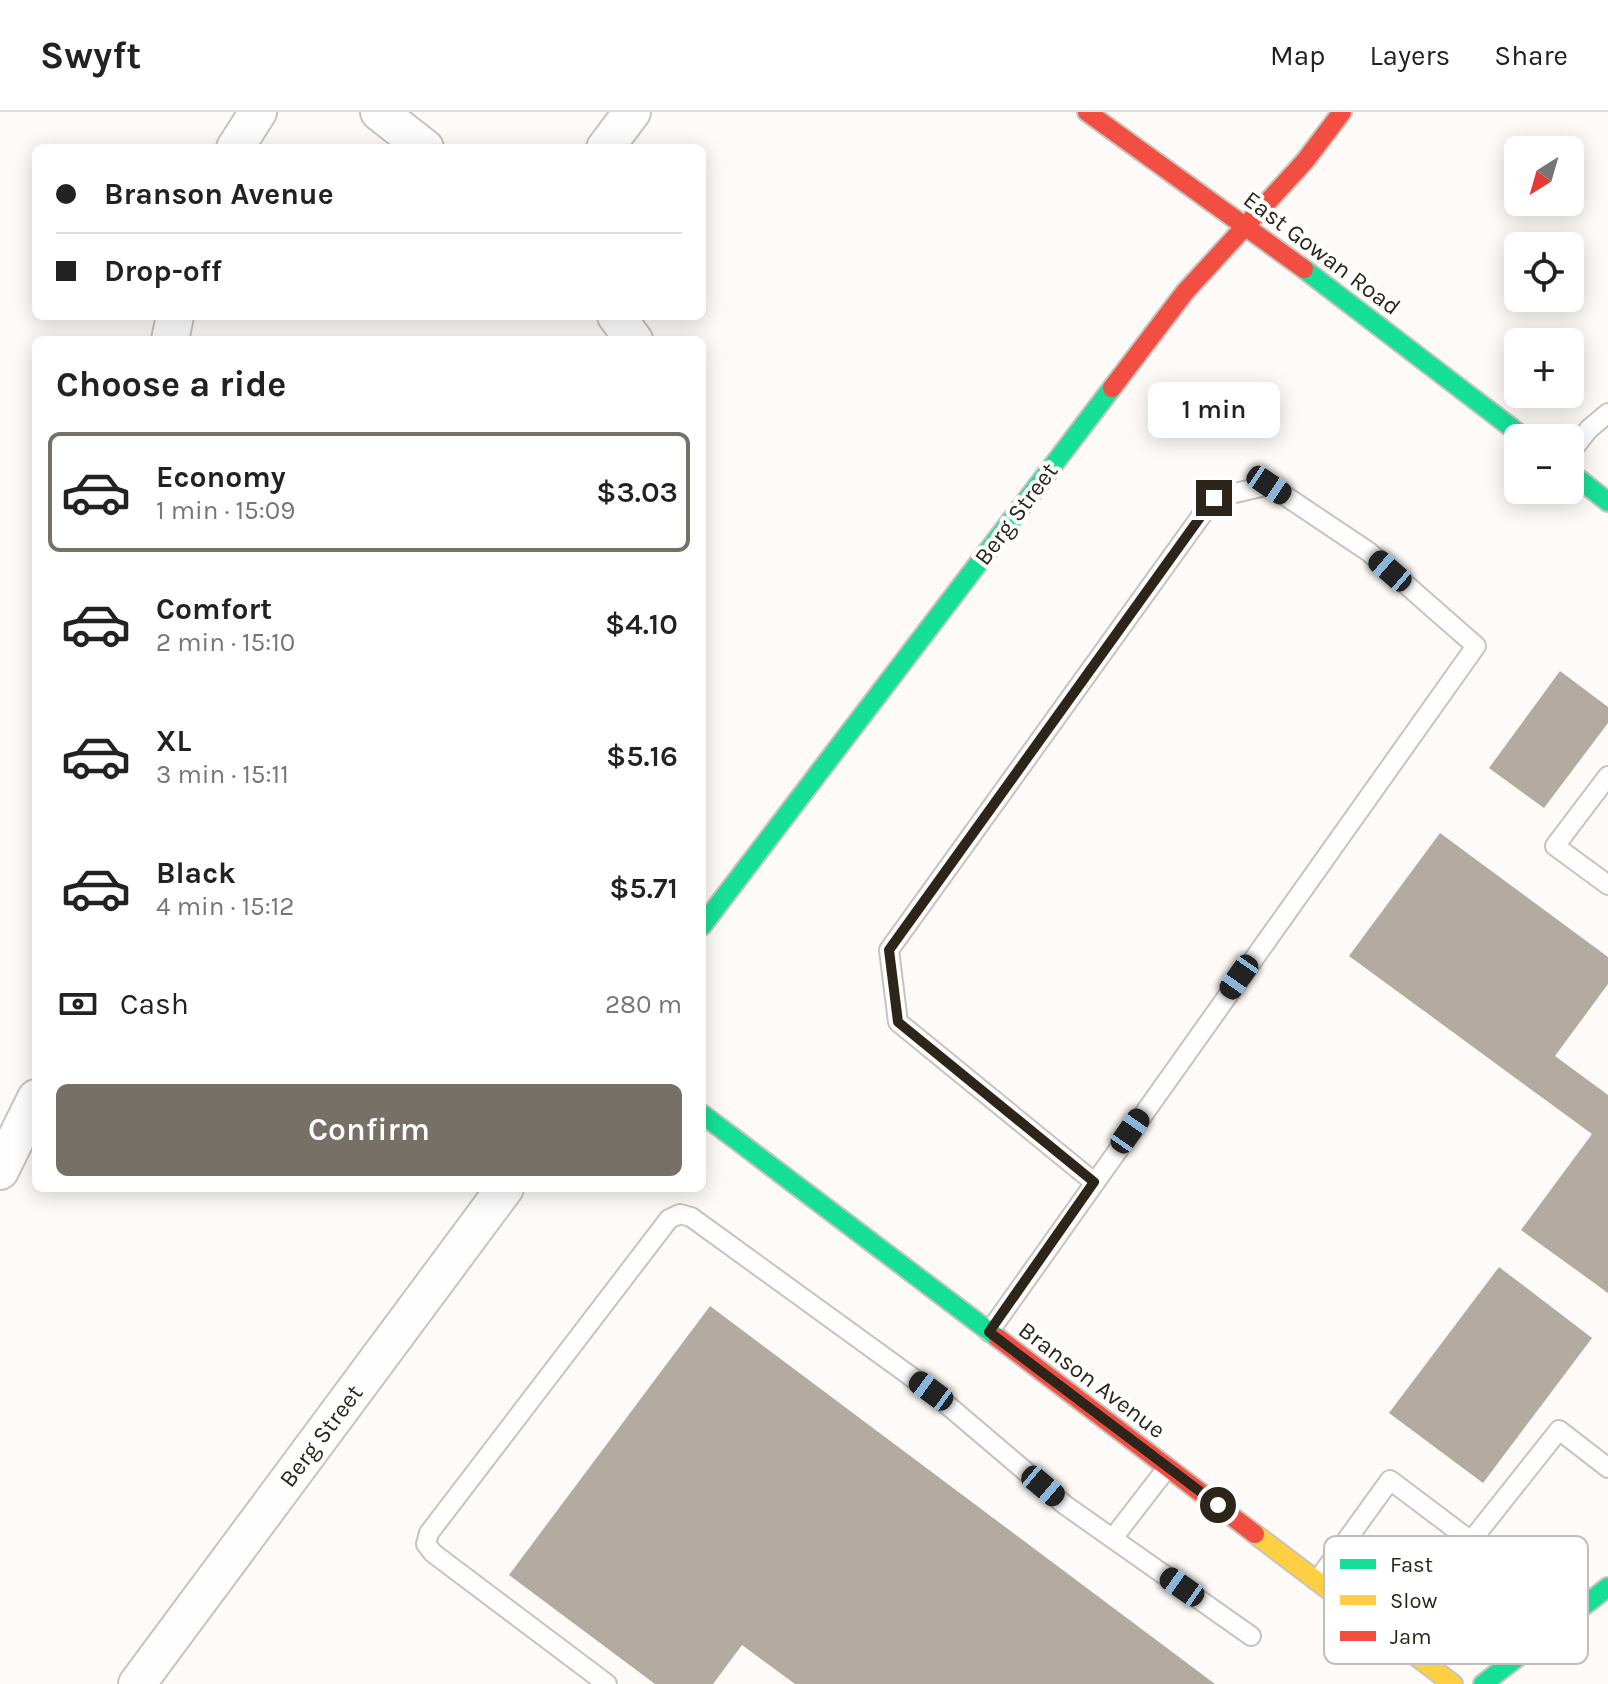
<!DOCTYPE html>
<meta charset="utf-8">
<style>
:root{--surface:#fff;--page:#f2f2f2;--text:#222;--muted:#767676;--line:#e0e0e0;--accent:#767067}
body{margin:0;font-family:Karla,sans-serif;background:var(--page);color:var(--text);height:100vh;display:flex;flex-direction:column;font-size:30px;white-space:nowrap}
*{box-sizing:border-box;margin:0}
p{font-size:26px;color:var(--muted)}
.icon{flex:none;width:44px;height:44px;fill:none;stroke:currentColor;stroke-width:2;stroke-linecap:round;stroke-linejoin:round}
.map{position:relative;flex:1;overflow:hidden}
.sheet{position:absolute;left:32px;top:224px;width:674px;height:856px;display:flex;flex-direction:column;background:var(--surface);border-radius:12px;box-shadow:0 4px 20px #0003}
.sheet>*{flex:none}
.top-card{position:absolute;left:32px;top:32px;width:674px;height:176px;border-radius:12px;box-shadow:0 4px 20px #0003;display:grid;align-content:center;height:176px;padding:0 24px;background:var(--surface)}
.needle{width:52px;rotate:217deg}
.controls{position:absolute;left:1504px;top:24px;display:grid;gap:16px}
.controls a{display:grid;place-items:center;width:80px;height:80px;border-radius:12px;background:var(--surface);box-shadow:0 4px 20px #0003;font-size:40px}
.end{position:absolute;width:36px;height:36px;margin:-18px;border:10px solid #2d251a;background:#fff;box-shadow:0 0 0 4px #fff}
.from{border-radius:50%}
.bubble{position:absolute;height:56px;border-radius:12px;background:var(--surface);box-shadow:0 4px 20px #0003;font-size:26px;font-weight:600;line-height:56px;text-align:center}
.car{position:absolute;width:24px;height:48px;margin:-24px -12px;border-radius:10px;box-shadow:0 0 6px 2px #0007;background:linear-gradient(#222 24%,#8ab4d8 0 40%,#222 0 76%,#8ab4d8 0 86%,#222 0)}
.top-card b{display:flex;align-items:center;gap:28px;height:76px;font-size:30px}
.top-card b+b{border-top:2px solid var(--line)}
.top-card i{width:20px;height:20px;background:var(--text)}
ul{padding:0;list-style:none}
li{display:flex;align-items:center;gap:24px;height:120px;margin:0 16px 12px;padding:0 8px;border:4px solid transparent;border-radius:12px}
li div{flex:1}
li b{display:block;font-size:30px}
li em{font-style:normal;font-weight:600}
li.selected{border-color:var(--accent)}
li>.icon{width:72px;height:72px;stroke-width:1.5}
h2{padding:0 24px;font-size:36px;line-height:96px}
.pay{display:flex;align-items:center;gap:20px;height:88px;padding:0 24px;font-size:30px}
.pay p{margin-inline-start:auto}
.cta{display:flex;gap:16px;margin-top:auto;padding:16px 24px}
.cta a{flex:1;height:92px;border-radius:12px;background:var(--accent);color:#fff;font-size:32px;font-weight:600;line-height:92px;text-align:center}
header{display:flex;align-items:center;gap:48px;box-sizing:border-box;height:112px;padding:0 40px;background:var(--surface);border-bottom:2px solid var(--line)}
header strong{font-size:38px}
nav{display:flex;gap:44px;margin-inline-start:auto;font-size:28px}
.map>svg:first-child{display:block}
.building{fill:#b3aba1}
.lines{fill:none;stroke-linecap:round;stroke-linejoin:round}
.lane-casing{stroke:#c8c3bd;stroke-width:22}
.street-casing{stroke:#c8c3bd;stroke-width:40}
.fast-casing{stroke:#c8c3bd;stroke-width:22}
.slow-casing{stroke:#c8c3bd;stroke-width:22}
.jam-casing{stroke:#c8c3bd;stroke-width:22}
.lane{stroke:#fffefe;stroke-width:18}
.street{stroke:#fffefe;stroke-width:36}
.fast{stroke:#16e098;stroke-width:18}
.slow{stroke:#ffcf43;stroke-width:18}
.jam{stroke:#f24e42;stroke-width:18}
.route{stroke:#2d251a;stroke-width:10}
.labels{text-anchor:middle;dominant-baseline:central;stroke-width:8;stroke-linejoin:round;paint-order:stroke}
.street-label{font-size:24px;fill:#2d251a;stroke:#fff}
.key{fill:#fff;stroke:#c0beba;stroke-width:2}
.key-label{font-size:22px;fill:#2d251a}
</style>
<header>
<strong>Swyft</strong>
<nav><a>Map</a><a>Layers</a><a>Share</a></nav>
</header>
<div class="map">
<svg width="1608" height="1572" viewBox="0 0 1608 1572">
<rect width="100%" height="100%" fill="#fdfaf7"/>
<!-- building -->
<g class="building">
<polygon points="1560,559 1608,595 1608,611 1544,696 1489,656"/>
<polygon points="1440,721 1608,845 1608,872 1555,944 1608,983 1608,1181 1521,1118 1592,1022 1349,844"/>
<polygon points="1499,1155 1592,1226 1483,1371 1389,1301"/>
<polygon points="710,1194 1215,1572 795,1572 742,1533 713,1572 655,1572 509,1463"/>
</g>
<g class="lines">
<!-- lane casing -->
<g class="lane-casing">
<g id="lane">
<polyline points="1570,341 1589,317 1608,301"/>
<polyline points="1608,664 1555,734 1608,773"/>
<polyline points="989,1220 1476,534 1369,440 1269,373 1214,386 889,838 898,910 1094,1070"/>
<polyline points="1113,1426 1167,1356"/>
<polyline points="1317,1469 1390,1368 1471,1429 1559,1318 1608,1356"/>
<polyline points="607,1572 433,1441 426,1432 429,1421 669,1107 680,1102 691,1105 931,1279 1065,1393 1251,1524"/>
</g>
</g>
<!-- street casing -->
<g class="street-casing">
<g id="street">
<polyline points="379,0 425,36"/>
<polyline points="235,36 258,0"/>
<polyline points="605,36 632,0"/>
<polyline points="616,204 634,228"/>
<polyline points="170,228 175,204"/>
<polyline points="0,1059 36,986"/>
<polyline points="137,1572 505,1076"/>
</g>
</g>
<!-- fast casing -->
<g class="fast-casing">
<g id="fast">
<polyline points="1304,157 1525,326"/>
<polyline points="1570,360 1608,390"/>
<polyline points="702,814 1112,276"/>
<polyline points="702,1002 998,1226"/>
<polyline points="1483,1572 1608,1475"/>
</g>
</g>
<!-- slow casing -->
<g class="slow-casing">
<polyline id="slow" points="1255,1422 1453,1572"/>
</g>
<!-- jam casing -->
<g class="jam-casing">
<g id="jam">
<polyline points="1087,0 1304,157"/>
<polyline points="1112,276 1185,180 1305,49 1342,0"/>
<polyline points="998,1226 1255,1422"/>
</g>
</g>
<!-- lane -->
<use href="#lane" class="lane"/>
<!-- street -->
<use href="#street" class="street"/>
<!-- fast -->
<use href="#fast" class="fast"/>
<!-- slow -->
<use href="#slow" class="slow"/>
<!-- jam -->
<use href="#jam" class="jam"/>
</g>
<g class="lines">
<!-- route -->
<polyline class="route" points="1214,386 889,838 898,910 1094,1070 989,1220 1218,1393"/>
</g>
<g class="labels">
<!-- street labels -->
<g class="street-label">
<text transform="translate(1322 141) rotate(37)">East Gowan Road</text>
<text transform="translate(1016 402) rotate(-53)">Berg Street</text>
<text transform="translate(1092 1268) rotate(37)">Branson Avenue</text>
<text transform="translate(321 1324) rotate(-53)">Berg Street</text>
</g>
</g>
<!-- legend -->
<rect x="1324" y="1424" width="264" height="128" rx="12" class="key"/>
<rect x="1340" y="1447" width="36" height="10" fill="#16e098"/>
<rect x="1340" y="1483" width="36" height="10" fill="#ffcf43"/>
<rect x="1340" y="1519" width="36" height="10" fill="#f24e42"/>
<g class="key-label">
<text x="1390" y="1460">Fast</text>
<text x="1390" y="1496">Slow</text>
<text x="1390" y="1532">Jam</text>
</g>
</svg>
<div class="controls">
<a><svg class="needle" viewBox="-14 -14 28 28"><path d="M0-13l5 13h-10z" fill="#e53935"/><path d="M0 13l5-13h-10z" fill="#767676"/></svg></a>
<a><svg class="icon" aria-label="locate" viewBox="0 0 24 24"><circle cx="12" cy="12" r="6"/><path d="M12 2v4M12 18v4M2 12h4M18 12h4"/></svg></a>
<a>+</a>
<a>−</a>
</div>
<i class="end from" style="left:1218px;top:1393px"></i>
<i class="end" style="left:1214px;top:386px"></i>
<div class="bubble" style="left:1148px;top:270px;width:132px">1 min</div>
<i class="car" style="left:1269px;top:373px;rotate:124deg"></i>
<i class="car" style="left:1390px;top:459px;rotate:311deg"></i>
<i class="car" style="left:1239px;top:865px;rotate:215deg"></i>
<i class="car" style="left:1130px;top:1019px;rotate:35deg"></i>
<i class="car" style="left:931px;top:1279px;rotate:306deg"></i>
<i class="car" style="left:1043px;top:1374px;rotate:130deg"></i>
<i class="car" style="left:1182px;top:1475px;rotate:305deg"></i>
<div class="top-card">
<b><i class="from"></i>Branson Avenue</b>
<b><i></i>Drop-off</b>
</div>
<section class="sheet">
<h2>Choose a ride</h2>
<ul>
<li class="selected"><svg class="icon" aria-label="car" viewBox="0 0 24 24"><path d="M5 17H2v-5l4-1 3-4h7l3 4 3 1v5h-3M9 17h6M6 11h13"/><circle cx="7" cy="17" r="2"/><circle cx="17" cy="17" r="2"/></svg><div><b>Economy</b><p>1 min · 15:09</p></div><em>$3.03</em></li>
<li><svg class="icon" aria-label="car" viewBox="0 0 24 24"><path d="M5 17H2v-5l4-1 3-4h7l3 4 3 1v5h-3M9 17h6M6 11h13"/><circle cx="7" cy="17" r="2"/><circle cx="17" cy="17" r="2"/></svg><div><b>Comfort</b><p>2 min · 15:10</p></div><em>$4.10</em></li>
<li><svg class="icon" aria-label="car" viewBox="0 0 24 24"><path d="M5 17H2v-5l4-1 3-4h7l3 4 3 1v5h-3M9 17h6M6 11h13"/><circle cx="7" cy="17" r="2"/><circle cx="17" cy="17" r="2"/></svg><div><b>XL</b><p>3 min · 15:11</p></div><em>$5.16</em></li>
<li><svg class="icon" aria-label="car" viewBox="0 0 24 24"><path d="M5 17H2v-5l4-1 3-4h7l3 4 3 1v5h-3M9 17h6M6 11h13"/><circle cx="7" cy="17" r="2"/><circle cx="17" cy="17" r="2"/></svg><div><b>Black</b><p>4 min · 15:12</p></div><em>$5.71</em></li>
</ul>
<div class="pay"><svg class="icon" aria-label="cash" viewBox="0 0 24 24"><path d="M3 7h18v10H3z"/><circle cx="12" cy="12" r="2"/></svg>Cash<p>280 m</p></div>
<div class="cta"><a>Confirm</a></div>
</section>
</div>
